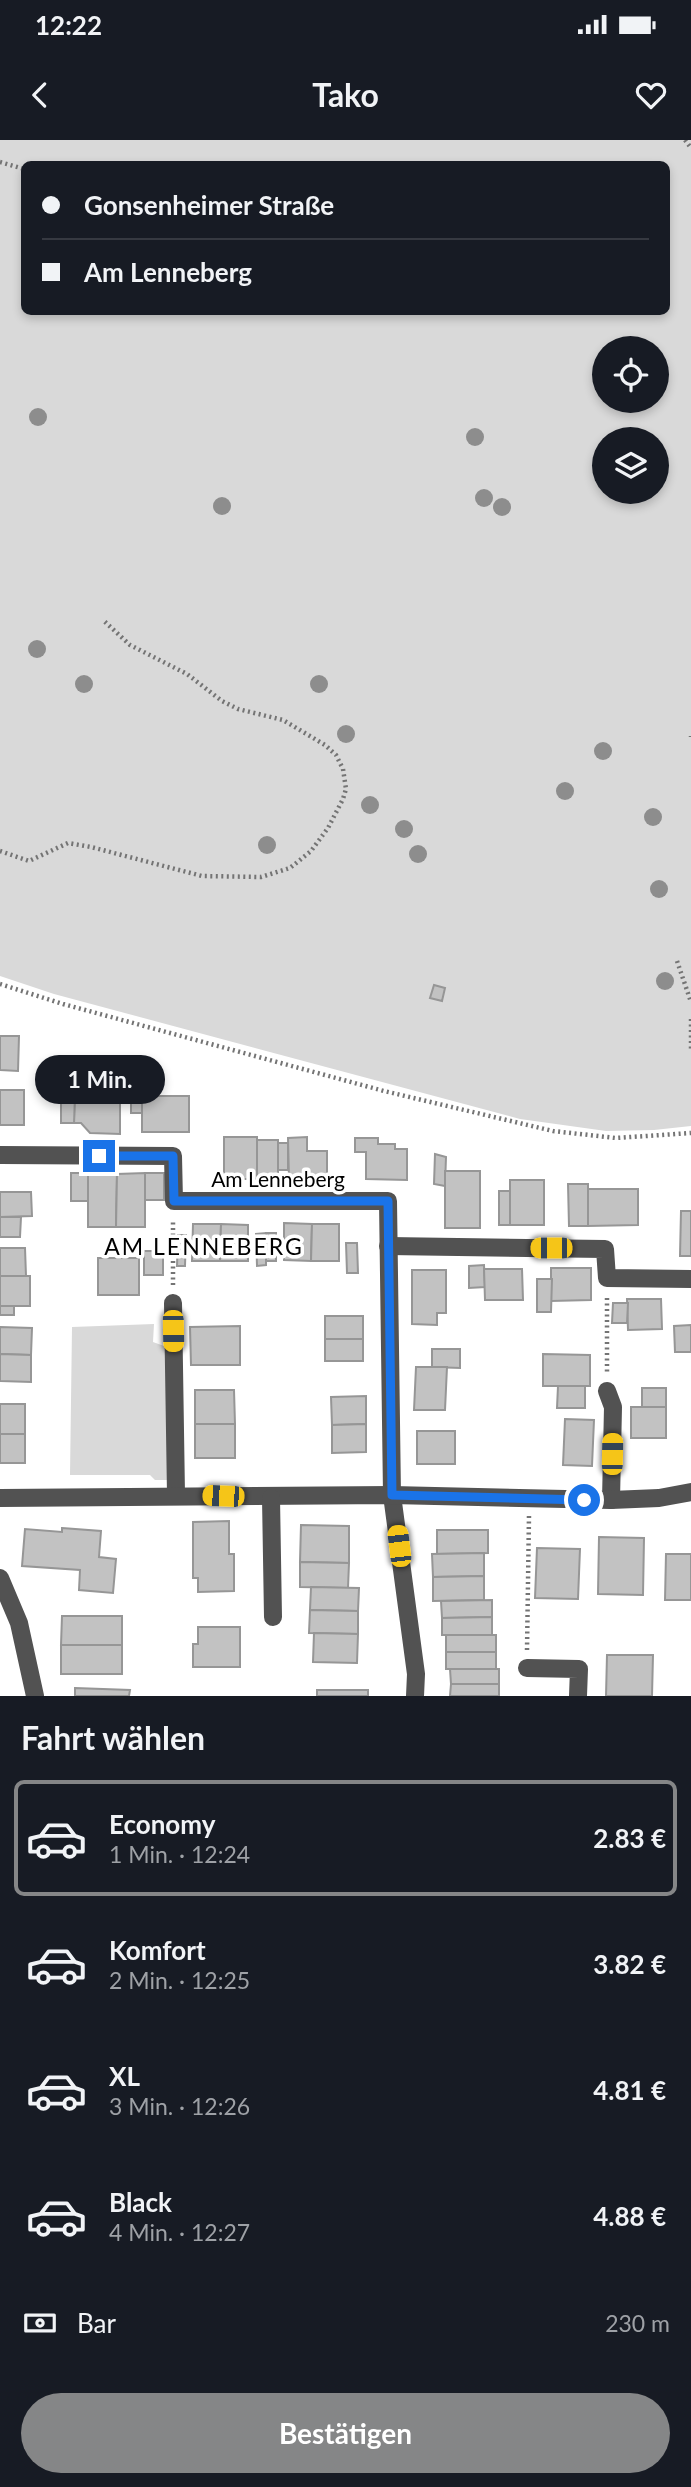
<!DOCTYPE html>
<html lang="de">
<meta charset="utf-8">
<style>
:root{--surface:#171b24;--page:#242831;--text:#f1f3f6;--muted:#9ea1a6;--line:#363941;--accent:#858687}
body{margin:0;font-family:Lato,sans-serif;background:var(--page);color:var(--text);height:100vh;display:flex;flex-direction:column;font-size:26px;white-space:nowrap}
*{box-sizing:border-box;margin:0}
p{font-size:23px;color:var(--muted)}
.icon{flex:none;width:38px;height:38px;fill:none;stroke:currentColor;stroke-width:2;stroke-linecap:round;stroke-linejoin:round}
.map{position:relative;height:1556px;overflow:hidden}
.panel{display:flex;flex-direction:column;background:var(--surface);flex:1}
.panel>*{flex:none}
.guide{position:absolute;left:21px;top:21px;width:649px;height:154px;border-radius:10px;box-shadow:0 4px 10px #0003;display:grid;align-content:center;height:154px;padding:0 21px;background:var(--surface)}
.fabs{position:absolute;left:592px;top:196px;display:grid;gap:14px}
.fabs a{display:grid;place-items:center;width:77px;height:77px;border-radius:50%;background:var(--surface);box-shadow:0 4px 10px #0003;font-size:35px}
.end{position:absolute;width:32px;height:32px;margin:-16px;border:9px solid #1a73e8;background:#fff;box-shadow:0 0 0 4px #fff}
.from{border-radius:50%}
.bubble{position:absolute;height:49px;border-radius:24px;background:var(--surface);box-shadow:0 4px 10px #0003;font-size:23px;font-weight:700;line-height:49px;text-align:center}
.car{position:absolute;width:21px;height:42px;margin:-21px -10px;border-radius:9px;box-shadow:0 0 5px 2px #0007;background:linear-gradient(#f5c518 24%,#345 0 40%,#f5c518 0 76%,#345 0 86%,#f5c518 0)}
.guide b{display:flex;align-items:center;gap:24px;height:66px;font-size:26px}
.guide b+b{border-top:2px solid var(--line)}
.guide i{width:18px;height:18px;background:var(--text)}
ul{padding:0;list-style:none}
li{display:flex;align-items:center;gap:21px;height:116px;margin:0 14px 10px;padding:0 7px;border:4px solid transparent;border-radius:10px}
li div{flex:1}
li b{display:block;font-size:26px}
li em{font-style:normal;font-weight:700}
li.selected{border-color:var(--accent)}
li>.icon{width:63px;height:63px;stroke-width:1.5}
h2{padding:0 21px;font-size:32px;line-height:84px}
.pay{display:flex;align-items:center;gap:18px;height:77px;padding:0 21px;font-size:26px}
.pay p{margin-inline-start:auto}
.button{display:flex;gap:14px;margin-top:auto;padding:14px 21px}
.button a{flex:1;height:80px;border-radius:42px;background:var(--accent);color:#fff;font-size:28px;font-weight:700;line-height:80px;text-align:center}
.status{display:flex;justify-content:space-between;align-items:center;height:49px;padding:0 35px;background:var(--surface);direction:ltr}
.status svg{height:19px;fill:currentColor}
header{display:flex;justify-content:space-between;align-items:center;height:91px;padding:0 21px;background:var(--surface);font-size:32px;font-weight:700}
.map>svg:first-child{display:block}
.green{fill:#d9d9d9;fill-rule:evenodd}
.building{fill:#c2c2c2;stroke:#969696;stroke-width:2}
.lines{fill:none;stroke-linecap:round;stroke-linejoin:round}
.path{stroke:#747474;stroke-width:4.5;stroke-dasharray:2 3.5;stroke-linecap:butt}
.minor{stroke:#525252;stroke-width:18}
.tree{fill:#8d8d8d}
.route{stroke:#1a73e8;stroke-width:9}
.labels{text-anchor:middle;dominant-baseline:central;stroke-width:7;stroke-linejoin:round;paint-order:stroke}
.street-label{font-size:21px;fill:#000;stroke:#fff}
.neighbourhood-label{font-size:23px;letter-spacing:2px;fill:#000;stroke:#fff}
</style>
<div class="status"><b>12:22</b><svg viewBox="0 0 49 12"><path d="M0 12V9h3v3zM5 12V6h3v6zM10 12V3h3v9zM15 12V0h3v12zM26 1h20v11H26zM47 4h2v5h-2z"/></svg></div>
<header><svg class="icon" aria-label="back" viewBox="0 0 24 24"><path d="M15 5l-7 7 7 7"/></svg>Tako<svg class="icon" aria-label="heart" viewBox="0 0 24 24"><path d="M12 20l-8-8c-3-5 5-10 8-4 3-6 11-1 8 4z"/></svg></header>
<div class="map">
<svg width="691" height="1556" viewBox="0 0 691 1556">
<rect width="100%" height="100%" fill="#fff"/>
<!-- green -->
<g class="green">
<path d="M0 0H691V986L654 990 606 991 520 979 54 854 0 836ZM24 24H667V172H24ZM604 208H656V261H604ZM604 299H656V352H604Z"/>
<polygon points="154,1184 153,1202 164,1206 167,1212 167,1340 155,1340 150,1335 70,1335 72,1187"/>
</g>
<!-- building -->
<g class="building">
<polygon points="434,845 445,848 442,861 430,858"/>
<polygon points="0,896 19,896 18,931 0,930"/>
<polygon points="75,936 120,936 120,994 90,993 81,983 74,983"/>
<polygon points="131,948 148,948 147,956 142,956 142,973 131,973"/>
<rect x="0" y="950" width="24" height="35"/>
<polygon points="61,955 75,956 74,983 61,983"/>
<rect x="142" y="956" width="47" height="36"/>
<rect x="224" y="997" width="33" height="42"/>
<polygon points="307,997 307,1011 327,1011 327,1040 289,1040 288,998"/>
<polygon points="355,998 378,998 378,1004 395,1004 395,1009 407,1009 407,1040 366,1039 366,1012 355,1012"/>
<rect x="257" y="1000" width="21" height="39"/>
<rect x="278" y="1003" width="10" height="27"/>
<polygon points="435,1014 446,1017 445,1046 434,1044"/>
<rect x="445" y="1031" width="35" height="57"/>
<rect x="71" y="1033" width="17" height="28"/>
<polygon points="88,1033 117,1034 116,1087 88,1087"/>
<rect x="145" y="1033" width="19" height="27"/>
<polygon points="145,1033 145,1087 116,1087 117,1034"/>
<rect x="510" y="1040" width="34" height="45"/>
<polygon points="568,1044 588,1044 588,1086 569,1086"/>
<polygon points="588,1049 638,1049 638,1085 588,1086"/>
<rect x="499" y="1051" width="11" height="34"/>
<polygon points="0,1052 31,1052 32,1076 0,1077"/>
<polygon points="681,1071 691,1071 691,1116 680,1116"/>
<polygon points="0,1077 21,1077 20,1097 0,1097"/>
<polygon points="284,1083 312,1084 311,1121 284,1120"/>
<polygon points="193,1084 221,1084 220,1121 192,1121"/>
<polygon points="221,1084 248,1085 248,1121 220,1121"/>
<polygon points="312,1084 339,1084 339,1121 311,1121"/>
<rect x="266" y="1093" width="10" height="28"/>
<polygon points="266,1093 266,1125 257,1126 256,1094"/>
<polygon points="178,1095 186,1095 185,1126 177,1126"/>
<polygon points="346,1103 357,1103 358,1133 347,1133"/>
<polygon points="0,1108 25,1108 26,1136 0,1136"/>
<rect x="144" y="1111" width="19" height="24"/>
<rect x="98" y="1118" width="41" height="37"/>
<polygon points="484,1125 485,1147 469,1148 469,1126"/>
<polygon points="551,1128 591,1128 591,1160 551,1161"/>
<polygon points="484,1129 522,1129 523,1160 485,1160"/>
<polygon points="412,1130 446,1130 446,1173 437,1173 437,1185 412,1184"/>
<rect x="0" y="1136" width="30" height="30"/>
<polygon points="537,1139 552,1139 551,1172 537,1172"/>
<polygon points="627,1159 661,1159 662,1189 628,1190"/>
<polygon points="613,1163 628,1163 627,1183 612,1183"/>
<rect x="0" y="1166" width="14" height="9"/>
<rect x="325" y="1176" width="38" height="23"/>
<polygon points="691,1185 691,1212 675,1212 674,1186"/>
<polygon points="240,1186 240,1225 191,1225 190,1187"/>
<polygon points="0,1187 32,1188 31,1215 0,1214"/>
<rect x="325" y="1199" width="38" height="22"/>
<polygon points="432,1209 460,1209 460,1228 432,1227"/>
<polygon points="0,1214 31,1215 31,1242 0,1241"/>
<polygon points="543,1214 590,1215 590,1246 543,1246"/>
<polygon points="416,1227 447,1227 445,1270 414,1270"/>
<polygon points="558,1246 585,1246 585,1268 557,1268"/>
<rect x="642" y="1248" width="24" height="19"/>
<polygon points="195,1250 234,1250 235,1284 195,1284"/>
<polygon points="366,1256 366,1284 332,1285 331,1257"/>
<rect x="0" y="1264" width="25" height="30"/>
<rect x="631" y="1267" width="35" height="31"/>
<polygon points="565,1279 594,1280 592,1326 563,1325"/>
<rect x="195" y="1284" width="40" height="34"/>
<polygon points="366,1284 366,1312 332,1313 332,1285"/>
<rect x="417" y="1291" width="38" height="33"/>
<rect x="0" y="1294" width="25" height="29"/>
<polygon points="229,1381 229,1414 234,1414 234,1451 198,1452 198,1438 193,1438 193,1382"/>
<polygon points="301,1385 349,1386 349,1423 300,1422"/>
<polygon points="62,1388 101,1391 99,1417 116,1419 113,1453 79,1450 80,1430 22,1426 25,1389 62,1392"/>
<polygon points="437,1390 488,1390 488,1413 437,1414"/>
<polygon points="599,1397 644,1398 643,1455 598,1454"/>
<polygon points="537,1408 580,1409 578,1459 535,1458"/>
<polygon points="484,1413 484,1436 433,1437 432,1414"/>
<polygon points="666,1414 691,1414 691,1460 665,1460"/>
<polygon points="300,1422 349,1423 348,1448 300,1447"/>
<polygon points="484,1436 484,1460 433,1461 433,1437"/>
<polygon points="311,1447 359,1448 358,1471 310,1470"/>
<polygon points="492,1460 492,1477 442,1478 441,1461"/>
<polygon points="310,1470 358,1471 358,1494 309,1493"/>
<polygon points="62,1476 122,1476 122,1505 61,1505"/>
<polygon points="492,1477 492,1495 442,1495 442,1478"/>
<polygon points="198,1487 240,1487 240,1527 193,1527 193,1504 198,1504"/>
<polygon points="314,1493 358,1494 357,1523 313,1522"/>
<rect x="446" y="1495" width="50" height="17"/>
<rect x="61" y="1505" width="61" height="29"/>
<rect x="446" y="1512" width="50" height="17"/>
<polygon points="607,1515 653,1515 652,1556 606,1556"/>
<polygon points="450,1529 499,1529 499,1544 451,1544"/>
<polygon points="451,1544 499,1544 499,1556 450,1556"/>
<polygon points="75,1548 130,1550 129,1556 75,1556"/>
<rect x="317" y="1550" width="51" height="6"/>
</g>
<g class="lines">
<!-- path -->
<g class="path">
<polyline points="685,0 691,8"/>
<polyline points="0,22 24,29"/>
<polyline points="691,596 691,597"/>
<polyline points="0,711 29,721 68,703 91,707 202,736 261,737 290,728 311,711 328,688 343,659 346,649 343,629 336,615 325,605 283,580 238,569 222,561 187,534 130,505 103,480"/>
<polyline points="677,821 691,862"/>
<polyline points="0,844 63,864 384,951 553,991 616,998 691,993"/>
<polyline points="691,879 691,912"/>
<polyline points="173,1145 173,1080"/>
<polyline points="607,1158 607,1233"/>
<polyline points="527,1510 529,1375"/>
</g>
<!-- minor -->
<g class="minor">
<polyline points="0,1015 173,1016 174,1061 388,1061 392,1355 416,1534 415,1556"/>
<polyline points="388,1106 605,1109 607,1138 691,1139"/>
<polyline points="173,1163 176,1355"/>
<polyline points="607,1251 613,1267 611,1360"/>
<polyline points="0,1358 392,1355 611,1360 659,1358 691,1352"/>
<polyline points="271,1358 273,1477"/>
<polyline points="0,1438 19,1483 35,1556"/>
<polyline points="527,1528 579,1529 578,1556"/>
</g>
</g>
<!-- trees -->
<g class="tree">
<circle cx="38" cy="277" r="9"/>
<circle cx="475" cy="297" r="9"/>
<circle cx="484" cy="358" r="9"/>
<circle cx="222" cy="366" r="9"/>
<circle cx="502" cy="367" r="9"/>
<circle cx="37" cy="509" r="9"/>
<circle cx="84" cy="544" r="9"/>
<circle cx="319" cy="544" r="9"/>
<circle cx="346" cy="594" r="9"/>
<circle cx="603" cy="611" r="9"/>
<circle cx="565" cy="651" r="9"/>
<circle cx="370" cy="665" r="9"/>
<circle cx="653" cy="677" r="9"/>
<circle cx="404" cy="689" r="9"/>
<circle cx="267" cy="705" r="9"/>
<circle cx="418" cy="714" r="9"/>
<circle cx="659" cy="749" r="9"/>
<circle cx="665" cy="841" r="9"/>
</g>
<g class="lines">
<!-- route -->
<polyline class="route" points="99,1016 173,1016 174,1061 388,1061 392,1355 584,1360"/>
</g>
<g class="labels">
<!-- street labels -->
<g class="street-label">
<text x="278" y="1038">Am Lenneberg</text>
</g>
<!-- neighbourhood labels -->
<g class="neighbourhood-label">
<text x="204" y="1106">AM LENNEBERG</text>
</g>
</g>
</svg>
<div class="fabs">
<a><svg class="icon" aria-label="locate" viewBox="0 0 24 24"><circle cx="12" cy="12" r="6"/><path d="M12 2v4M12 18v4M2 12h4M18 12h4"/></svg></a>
<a><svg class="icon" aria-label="layers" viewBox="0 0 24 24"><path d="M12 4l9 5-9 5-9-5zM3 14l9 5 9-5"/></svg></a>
</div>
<i class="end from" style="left:584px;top:1360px"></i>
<i class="end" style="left:99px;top:1016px"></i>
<div class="bubble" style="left:35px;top:915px;width:130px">1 Min.</div>
<i class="car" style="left:551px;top:1108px;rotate:270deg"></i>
<i class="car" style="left:173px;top:1191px;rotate:179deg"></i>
<i class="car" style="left:612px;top:1314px;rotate:1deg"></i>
<i class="car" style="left:223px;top:1356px;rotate:272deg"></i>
<i class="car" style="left:399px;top:1406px;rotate:353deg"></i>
<div class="guide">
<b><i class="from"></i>Gonsenheimer Straße</b>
<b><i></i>Am Lenneberg</b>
</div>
</div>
<section class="panel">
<h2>Fahrt wählen</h2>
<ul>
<li class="selected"><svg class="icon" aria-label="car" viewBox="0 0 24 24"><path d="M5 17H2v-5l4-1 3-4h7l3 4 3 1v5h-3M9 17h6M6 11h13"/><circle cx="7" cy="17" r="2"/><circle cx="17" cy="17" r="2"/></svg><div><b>Economy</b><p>1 Min. · 12:24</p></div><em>2.83 €</em></li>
<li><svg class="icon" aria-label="car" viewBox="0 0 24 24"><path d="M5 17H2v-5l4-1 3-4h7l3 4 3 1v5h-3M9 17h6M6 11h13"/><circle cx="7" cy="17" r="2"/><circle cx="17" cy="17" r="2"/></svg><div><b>Komfort</b><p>2 Min. · 12:25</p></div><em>3.82 €</em></li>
<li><svg class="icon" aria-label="car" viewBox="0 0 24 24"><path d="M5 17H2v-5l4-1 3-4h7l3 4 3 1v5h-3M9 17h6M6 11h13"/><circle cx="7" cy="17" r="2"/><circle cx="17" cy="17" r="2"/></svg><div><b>XL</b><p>3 Min. · 12:26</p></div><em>4.81 €</em></li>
<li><svg class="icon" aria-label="car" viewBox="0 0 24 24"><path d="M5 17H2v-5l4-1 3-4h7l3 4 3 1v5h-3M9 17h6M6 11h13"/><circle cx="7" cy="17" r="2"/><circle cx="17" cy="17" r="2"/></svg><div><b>Black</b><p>4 Min. · 12:27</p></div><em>4.88 €</em></li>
</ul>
<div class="pay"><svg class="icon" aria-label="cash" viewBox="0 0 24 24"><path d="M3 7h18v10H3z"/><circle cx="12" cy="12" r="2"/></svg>Bar<p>230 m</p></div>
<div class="button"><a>Bestätigen</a></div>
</section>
